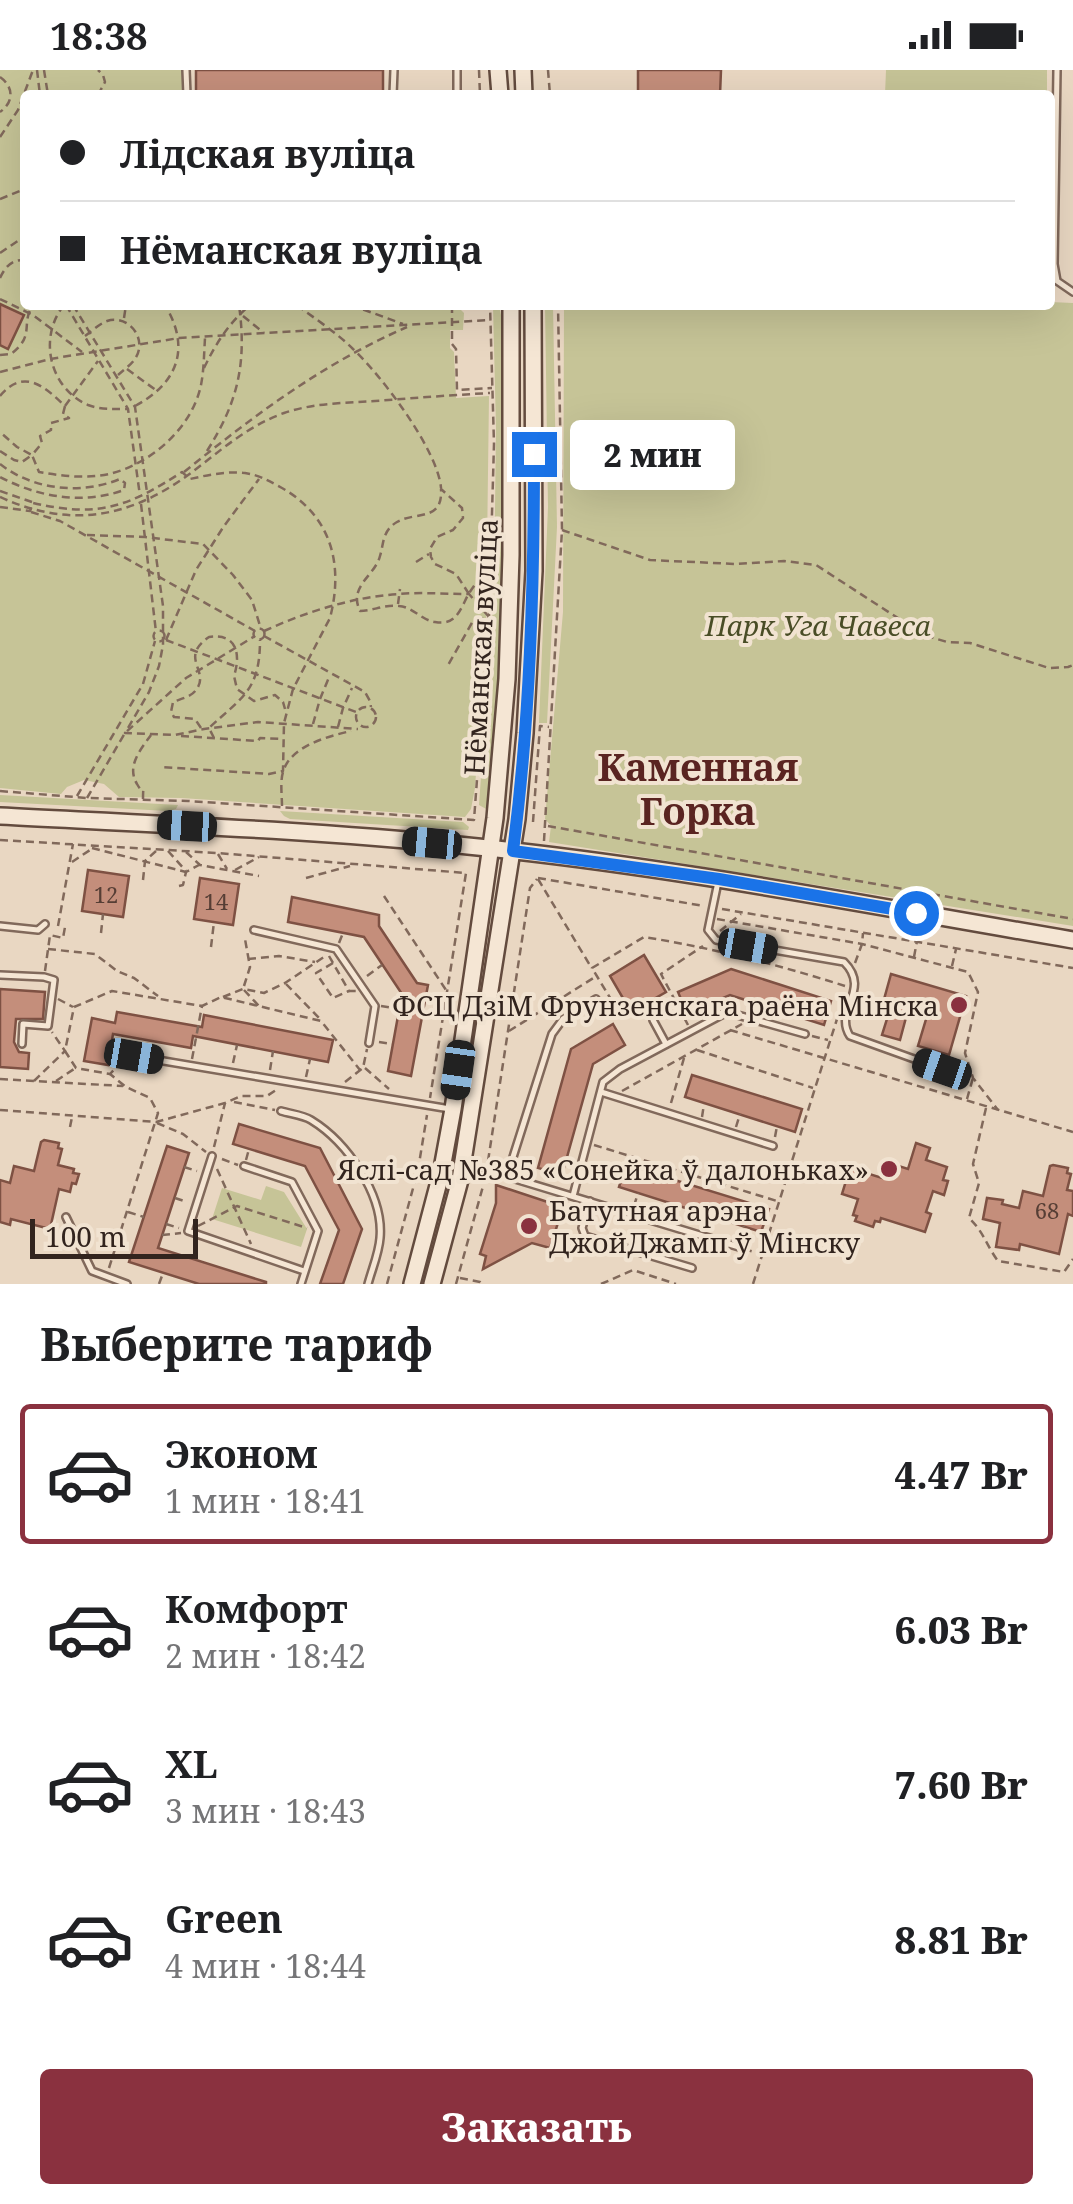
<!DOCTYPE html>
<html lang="ru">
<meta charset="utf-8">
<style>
:root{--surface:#fff;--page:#f6f6f6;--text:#202124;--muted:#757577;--line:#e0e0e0;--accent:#8a313f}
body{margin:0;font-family:"Noto Serif",serif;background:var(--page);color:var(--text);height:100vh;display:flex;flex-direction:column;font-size:38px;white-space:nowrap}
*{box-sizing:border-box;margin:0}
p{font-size:32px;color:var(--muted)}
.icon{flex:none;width:55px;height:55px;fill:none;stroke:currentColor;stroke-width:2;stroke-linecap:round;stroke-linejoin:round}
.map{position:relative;height:1214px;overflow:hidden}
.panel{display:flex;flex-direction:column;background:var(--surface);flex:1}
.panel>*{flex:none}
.guide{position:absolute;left:20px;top:20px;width:1035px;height:220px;border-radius:10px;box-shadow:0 10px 40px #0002;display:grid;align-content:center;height:220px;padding:0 40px;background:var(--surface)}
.scale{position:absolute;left:30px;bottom:25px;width:168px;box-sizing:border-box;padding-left:10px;border:5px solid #32241e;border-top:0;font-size:28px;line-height:35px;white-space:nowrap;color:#32241e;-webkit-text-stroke:8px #f1e3d1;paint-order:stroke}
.end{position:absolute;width:45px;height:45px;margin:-22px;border:12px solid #1a73e8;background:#fff;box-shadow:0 0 0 5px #fff}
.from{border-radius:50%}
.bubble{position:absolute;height:70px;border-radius:10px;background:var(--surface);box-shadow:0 10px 40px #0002;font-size:32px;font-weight:800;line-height:70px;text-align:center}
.car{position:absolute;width:30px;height:60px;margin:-30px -15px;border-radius:12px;box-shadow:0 0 8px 2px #0007;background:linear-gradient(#222 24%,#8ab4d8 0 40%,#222 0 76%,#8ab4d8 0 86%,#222 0)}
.guide b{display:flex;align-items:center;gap:35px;height:95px;font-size:38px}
.guide b+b{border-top:2px solid var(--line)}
.guide i{width:25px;height:25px;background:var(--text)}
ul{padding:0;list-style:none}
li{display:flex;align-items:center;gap:30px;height:140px;margin:0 20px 15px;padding:0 20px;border:5px solid transparent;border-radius:10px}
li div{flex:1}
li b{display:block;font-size:38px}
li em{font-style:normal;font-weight:800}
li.on{border-color:var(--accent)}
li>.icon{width:90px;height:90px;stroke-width:1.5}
h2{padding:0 40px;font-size:45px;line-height:120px}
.cta{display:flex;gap:20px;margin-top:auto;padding:20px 40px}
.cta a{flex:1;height:115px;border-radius:10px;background:var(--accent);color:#fff;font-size:40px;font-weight:800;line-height:115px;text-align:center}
.status{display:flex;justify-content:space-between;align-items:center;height:70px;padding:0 50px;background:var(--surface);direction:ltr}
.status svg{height:28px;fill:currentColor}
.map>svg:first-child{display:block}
.green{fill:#c6c497}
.building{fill:#c48e7b;stroke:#7e5143;stroke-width:2.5}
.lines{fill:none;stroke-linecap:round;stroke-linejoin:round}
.service-casing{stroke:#81695b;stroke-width:10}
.secondary-casing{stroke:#634b3e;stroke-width:20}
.path{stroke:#81695b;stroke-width:2.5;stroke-dasharray:8 5;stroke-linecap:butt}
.service{stroke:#f5e6d4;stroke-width:5}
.secondary{stroke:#f5e6d4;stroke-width:15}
.route{stroke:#1a73e8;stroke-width:12}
.poi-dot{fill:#8a313f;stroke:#f1e3d1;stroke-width:4}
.labels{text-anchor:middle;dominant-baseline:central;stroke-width:8;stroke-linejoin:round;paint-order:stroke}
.number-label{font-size:22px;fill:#563e35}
.park-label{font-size:28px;font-style:italic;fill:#494d26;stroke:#f1e3d1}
.street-label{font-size:28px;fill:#32241e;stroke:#f1e3d1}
.poi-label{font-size:28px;fill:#32241e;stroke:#f1e3d1;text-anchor:end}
.district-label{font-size:38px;font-weight:bold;fill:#5a2421;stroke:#f1e3d1}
</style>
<div class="status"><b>18:38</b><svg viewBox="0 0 49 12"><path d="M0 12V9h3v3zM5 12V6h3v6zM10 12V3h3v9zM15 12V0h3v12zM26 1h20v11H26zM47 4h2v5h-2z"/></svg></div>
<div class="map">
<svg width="1073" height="1214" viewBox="0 0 1073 1214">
<rect width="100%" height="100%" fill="#e9d7c2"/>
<!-- green -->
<g class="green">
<polygon points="0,0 182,0 182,25 25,25 25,235 442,235 443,240 460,239 464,243 463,260 450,260 450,278 454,282 456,328 489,326 486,556 475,718 471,739 465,747 181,728 119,727 104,714 84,710 67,717 61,724 0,718"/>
<polygon points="886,0 1047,0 1047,25 885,25"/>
<polygon points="1050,232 1073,233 1073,856 549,772 551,756 545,749 563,542 564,235 1050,235"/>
<polygon points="545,235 553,235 557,457 547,653 539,653 548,437"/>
<polygon points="493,236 500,240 501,245 503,311 502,502 500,586 488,740 479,735 494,522 496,358"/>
<polygon points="0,725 178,735 176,739 168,741 0,732"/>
<polygon points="280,741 463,752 469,757 468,760 290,749 284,746"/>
<polygon points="266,1116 284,1122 307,1159 301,1177 212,1149 222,1118 261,1130"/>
</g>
<!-- building -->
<g class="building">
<rect x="196" y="0" width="187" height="25"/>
<polygon points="638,0 721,0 720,25 638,25"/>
<polygon points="0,234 24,245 8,279 0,275"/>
<polygon points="88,800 129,806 123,847 82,841"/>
<polygon points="200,808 239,814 233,855 194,849"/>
<polygon points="292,827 379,845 379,856 417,913 428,915 411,1006 388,1001 402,924 364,867 288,852"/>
<polygon points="644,885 666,922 631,942 610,906"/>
<polygon points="731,899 831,931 824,955 730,925 687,943 678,922"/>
<polygon points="891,904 966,926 949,985 918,976 927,946 908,940 900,970 882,965 891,936 883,933"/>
<polygon points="0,919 45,922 43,949 16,949 14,972 19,982 29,983 28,999 0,997"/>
<polygon points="117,942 202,957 204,945 333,970 328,992 193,966 191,978 113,964 108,995 84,991 92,948 115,953"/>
<polygon points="613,954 625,975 593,994 562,1105 538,1098 571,979"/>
<polygon points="692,1005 802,1039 795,1062 685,1027"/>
<polygon points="239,1054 320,1078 362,1159 343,1214 320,1214 339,1160 305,1096 233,1074"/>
<polygon points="44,1070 59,1073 58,1078 62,1079 58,1095 74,1099 73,1103 79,1104 76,1114 72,1113 70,1122 59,1119 50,1159 11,1149 10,1155 0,1152 0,1110 10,1113 14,1096 34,1101 41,1072"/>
<polygon points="916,1073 930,1078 926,1090 947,1097 943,1110 948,1111 944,1125 933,1121 926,1142 931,1144 925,1162 881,1148 880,1152 875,1151 873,1157 855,1151 857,1146 853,1145 858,1129 842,1124 850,1098 882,1108 886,1092 908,1099"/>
<polygon points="167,1076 189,1083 158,1178 266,1212 266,1214 199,1214 129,1192"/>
<polygon points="626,1095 769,1139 761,1162 619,1117"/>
<polygon points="1053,1095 1068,1098 1067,1103 1071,1104 1067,1120 1073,1121 1073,1146 1068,1144 1059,1184 1020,1174 1019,1180 996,1177 1000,1153 983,1149 987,1128 1003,1130 1002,1134 1019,1138 1023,1121 1043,1126 1050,1096"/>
<polygon points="496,1115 563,1137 550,1178 532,1173 483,1199 486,1186 480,1184 496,1133"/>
</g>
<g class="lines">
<!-- service casing -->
<g class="service-casing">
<g id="service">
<polyline points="186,0 187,25"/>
<polyline points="457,0 457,25"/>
<polyline points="1057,0 1054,194 1057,211 1073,222"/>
<polyline points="393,25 394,0"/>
<path d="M718 812 708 860 716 870 844 892C872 920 833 940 850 966L942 999"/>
<polyline points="0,856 38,860 45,854"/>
<polyline points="254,860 336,879 375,936 369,973"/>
<polyline points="0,905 44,907 54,910 48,956 23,954 22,974"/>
<polyline points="653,950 666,974"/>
<polyline points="128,985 450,1039"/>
<polyline points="601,1022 773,1076"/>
<path d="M281 1041C291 1044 303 1045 311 1050 347 1072 384 1125 380 1168 379 1183 372 1199 368 1214"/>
<polyline points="212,1086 188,1161 304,1201"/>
<polyline points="466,1094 739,1177"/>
<polyline points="244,1096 292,1112 318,1161 301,1214"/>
<polyline points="507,1106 552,964 563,949 596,929"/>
<polyline points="573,1126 603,1012 620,999 727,942 805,964"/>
<polyline points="590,1131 582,1158 585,1166 692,1198"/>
<polyline points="66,1147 92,1201 127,1214"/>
</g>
</g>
<!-- secondary casing -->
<g class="secondary-casing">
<g id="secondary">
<polyline points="498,0 500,25"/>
<polyline points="523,0 524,25"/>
<path d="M0 746C156 754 312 760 468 776 671 796 872 836 1073 870"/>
<polyline points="412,1214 441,1104 453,1039 495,748 507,609 511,485 511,235"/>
<polyline points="432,1214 460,1110 517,749 525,663 534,501 533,235"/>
</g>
</g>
<!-- path -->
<g class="path">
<polyline points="37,0 40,25"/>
<polyline points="44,0 48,25"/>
<polyline points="479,0 480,25"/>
<polyline points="548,0 550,25"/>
<path d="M0 7C14 17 14 32 0 42"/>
<polyline points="98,25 105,12 103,5 98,0"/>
<polyline points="0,67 18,40 33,0"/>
<polyline points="0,129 25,119"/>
<polyline points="0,183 25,166"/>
<path d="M0 208C5 197 12 189 25 190"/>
<polyline points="0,229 33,245 82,282"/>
<path d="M64 235C38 267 49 318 88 335 101 340 114 339 128 339"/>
<polyline points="66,235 128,339 140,426"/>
<polyline points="73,235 135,337 163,536 163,575 159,596 149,622 125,663 175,665 204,659 258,652 358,659"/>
<path d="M297 235C315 249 336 262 353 279 381 305 438 380 441 418"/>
<polyline points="345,235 346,235"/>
<polyline points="351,235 403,254"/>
<polyline points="452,235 452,274 456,279 457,320 492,318"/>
<polyline points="243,246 264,263"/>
<polyline points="124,248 126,235"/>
<path d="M85 266C92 261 99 254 107 251 124 245 142 261 139 279 137 291 127 297 118 305"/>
<path d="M0 285 11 284C36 265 20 254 33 235"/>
<path d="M204 298C216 273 229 253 250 235"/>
<polyline points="127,299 157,321"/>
<polyline points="0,302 50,289 179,268 489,250"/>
<path d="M0 326C24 297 45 317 65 336L63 344 69 348 51 353V360L40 366 42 373 32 385 17 377 0 362"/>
<polyline points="65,336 98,291"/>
<path d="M135 336C178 313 191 278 165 235"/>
<path d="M0 381 14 390 22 392 32 385 39 402C62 406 86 409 109 404 151 394 192 358 201 315 204 300 204 283 205 268"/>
<path d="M207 381C238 332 247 293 239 235"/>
<path d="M0 394C33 420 81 425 120 409L125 413 124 420C83 435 38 427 0 407"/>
<path d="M184 402C255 345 322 294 407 257"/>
<polyline points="0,421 32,432"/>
<path d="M0 427C75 461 137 446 200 396 227 375 251 355 284 343 313 333 345 333 375 331 414 328 452 325 490 323"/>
<polyline points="141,434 156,562"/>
<path d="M0 437 30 441 33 433C98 448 128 437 182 402L190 409C208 405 226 401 245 403 259 405 269 411 282 418 331 446 344 494 330 548L293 619 284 653 283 701 269 704 160 697"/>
<polyline points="31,442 60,451 255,561"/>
<polyline points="562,460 650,490 735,494 784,491 816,495 924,565 947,572 970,573 1049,598 1068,597 1073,595"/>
<polyline points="87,465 145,467 203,474 233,505 252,530 261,559"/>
<polyline points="416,492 429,484"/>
<path d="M469 524 456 504 435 494 431 487 430 479 437 467 453 460 463 448 462 438 441 419C443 452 416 441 397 452 382 461 384 473 380 486 375 506 348 516 360 541 373 541 385 534 399 536 413 537 421 550 435 552 456 556 460 540 468 525 475 513 484 505 488 491"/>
<polyline points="398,534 400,519"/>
<circle cx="259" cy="564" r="5.5"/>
<circle cx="159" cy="566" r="5.5"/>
<path d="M264 561C306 542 352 527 399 524 422 522 446 524 469 524L489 547 473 551 447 597"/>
<polyline points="264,566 365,622 370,631 371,637"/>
<polyline points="166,570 356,642"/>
<polyline points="166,570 196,500 224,456 259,409"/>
<circle cx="366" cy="647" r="10"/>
<polyline points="313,654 320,629 330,605"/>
<polyline points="338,657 343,638 352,618"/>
<path d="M201 658 195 649 174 647 171 642 173 632C180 629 191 627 196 620 211 601 178 588 209 567 237 563 241 584 234 606L237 619 254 631 275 625 283 632 285 639"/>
<polyline points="181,666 258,671 260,668 281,669"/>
<path d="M214 668 209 658C242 627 260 621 260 570"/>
<polyline points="0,721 87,728 188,731 474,750 489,547 494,374 490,235"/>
<polyline points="77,726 143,614 155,571"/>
<polyline points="87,728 125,663 186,608 255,566"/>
<path d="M143 729C143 712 145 728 137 714 126 696 141 679 151 665"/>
<path d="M282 736C282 726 280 712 283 702 290 676 329 666 351 661"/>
<polyline points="533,752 540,656 549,657"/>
<polyline points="548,756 1073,849"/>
<polyline points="0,770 217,783 466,803 430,1028"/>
<polyline points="544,771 562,460 558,235"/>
<polyline points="92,778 186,802"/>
<polyline points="168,781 186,801"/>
<polyline points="186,782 200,795 259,806"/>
<polyline points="218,784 227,799"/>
<polyline points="72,792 90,780"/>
<polyline points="235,800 259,787"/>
<polyline points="306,808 350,796"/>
<polyline points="538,808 704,836"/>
<polyline points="538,809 591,897"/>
<polyline points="143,810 145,791 156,781"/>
<polyline points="179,816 183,815 186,802 199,795"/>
<polyline points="384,826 446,920"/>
<polyline points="722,839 1073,898"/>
<polyline points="717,849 862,874 968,902 978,922 965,983 973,1008 998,1040"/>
<polyline points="58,856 73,774"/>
<polyline points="720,861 741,844"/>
<polyline points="101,863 103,844"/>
<polyline points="339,873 343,863"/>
<polyline points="211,877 214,852"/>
<polyline points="48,879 95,884 117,901 134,908 158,926"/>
<polyline points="329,886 349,921 356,921"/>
<polyline points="914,887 917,871"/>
<polyline points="248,889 279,886 315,892"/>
<polyline points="333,893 316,903 333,928 349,921"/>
<polyline points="855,893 862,874 863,863"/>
<polyline points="952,896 956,879"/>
<polyline points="45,901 50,865 63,868 65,857"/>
<polyline points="367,906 382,895"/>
<polyline points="286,914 319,948"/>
<polyline points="244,916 250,897 245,869"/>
<polyline points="244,920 259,936"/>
<polyline points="223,927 243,919 264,923 285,913 327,885"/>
<polyline points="58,929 73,937"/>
<polyline points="648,932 655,944"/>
<polyline points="381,936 399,939"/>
<polyline points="662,945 677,935"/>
<path d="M645 948 618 941 592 898 644 867C713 878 779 895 845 916"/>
<polyline points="688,955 661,904 703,876"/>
<polyline points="730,960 1073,1062"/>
<polyline points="509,961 595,907"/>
<polyline points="812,966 828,970"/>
<polyline points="379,972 392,974"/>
<polyline points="111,978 119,981"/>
<polyline points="697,980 813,1018"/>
<polyline points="192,989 202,936 221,927 321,951 360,1000"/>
<polyline points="122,991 110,1004 76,998 65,981 74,937 112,921 202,936"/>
<polyline points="233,993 237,975"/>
<polyline points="365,998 389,1019"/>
<polyline points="270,1000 273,981"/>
<polyline points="949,1001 973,1008 967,1029"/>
<polyline points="306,1007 310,989"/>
<polyline points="0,1009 123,1016"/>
<polyline points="34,1011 65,981 52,962"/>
<polyline points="56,1011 74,999"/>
<polyline points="345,1012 363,998 367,979"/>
<polyline points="622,1021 742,954"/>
<polyline points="234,1032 275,1040"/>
<polyline points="671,1033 684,988"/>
<path d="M986 1038 973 1094 979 1113 969 1148C984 1162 986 1175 998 1191L1064 1202 1073 1189"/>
<polyline points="0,1040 156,1052 225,1033 241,1026 267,1026 276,1020"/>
<polyline points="702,1047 704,1034"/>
<polyline points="157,1053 183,1064 206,1082"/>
<polyline points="70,1057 72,1047"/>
<polyline points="736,1057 740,1044"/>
<polyline points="775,1067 777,1056"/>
<polyline points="594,1075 777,1131"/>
<polyline points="214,1077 225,1033"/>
<polyline points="222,1089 238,1095"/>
<polyline points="246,1090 249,1079"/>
<polyline points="488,1091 530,818 537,809"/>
<polyline points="184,1097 197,1101"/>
<polyline points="217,1099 251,1174"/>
<polyline points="175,1128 187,1132"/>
<polyline points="634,1136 638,1123"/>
<polyline points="128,1142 144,1147"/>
<polyline points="671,1148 675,1135"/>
<polyline points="166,1154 179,1158"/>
<polyline points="198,1156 237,1136 307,1158"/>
<polyline points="707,1159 710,1146"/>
<polyline points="162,1165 181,1163"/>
<polyline points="741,1170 744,1156"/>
<polyline points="744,1179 761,1184"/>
<polyline points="109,1198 158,1043 150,1028 126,1017 110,1004"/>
<polyline points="460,1208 480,1212 482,1214"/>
<polyline points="159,1214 163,1203"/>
<polyline points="387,1214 418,1100 427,1045"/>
<polyline points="456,1214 485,1109"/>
<polyline points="601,1214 633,1200 676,1214"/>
<polyline points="753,1214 837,949"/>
</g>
<!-- service -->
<use href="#service" class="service"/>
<!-- secondary -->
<use href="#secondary" class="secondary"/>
</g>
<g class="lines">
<!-- route -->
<path class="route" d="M534 384C534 517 530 650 513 781L719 809 916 843"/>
</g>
<!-- markers -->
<g class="poi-dot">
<circle cx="959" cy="935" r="10"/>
<circle cx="889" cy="1099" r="10"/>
<circle cx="529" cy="1156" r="10"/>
</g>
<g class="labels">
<!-- number labels -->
<g class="number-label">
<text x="106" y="824">12</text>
<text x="216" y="831">14</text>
<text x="1047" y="1140">68</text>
</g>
<!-- park labels -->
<g class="park-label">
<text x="818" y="555">Парк Уга Чавеса</text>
</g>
<!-- street labels -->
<g class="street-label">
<text transform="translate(480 577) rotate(-87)">Нёманская вуліца</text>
</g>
<!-- poi labels -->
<g class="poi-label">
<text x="939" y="935">ФСЦ ДзіМ Фрунзенскага раёна Мінска</text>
<text x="869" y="1099">Яслі-сад №385 «Сонейка ў далоньках»</text>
<text x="549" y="1140" text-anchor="start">Батутная арэна<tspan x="549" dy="32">ДжойДжамп ў Мінску</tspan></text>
</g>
<!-- district labels -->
<g class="district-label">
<text x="698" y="696">Каменная<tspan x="698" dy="44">Горка</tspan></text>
</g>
</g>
</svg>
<div class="scale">100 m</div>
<i class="end from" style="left:916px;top:843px"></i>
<i class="end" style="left:534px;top:384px"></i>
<div class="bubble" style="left:570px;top:350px;width:165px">2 мин</div>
<i class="car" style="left:187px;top:756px;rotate:273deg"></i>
<i class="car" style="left:432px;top:773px;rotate:275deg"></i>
<i class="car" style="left:748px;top:876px;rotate:100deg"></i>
<i class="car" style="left:134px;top:986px;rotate:100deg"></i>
<i class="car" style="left:942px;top:999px;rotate:289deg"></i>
<i class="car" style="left:458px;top:1000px;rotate:188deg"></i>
<div class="guide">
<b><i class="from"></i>Лідская вуліца</b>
<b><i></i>Нёманская вуліца</b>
</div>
</div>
<section class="panel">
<h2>Выберите тариф</h2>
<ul>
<li class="on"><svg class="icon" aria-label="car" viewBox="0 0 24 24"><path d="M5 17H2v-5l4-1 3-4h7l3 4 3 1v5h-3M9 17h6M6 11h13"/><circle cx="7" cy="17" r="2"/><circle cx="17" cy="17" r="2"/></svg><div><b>Эконом</b><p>1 мин · 18:41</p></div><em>4.47 Br</em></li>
<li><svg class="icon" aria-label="car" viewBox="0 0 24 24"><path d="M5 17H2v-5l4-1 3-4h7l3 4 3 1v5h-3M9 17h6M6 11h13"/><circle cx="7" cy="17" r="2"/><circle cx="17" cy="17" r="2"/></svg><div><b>Комфорт</b><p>2 мин · 18:42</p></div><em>6.03 Br</em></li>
<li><svg class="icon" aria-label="car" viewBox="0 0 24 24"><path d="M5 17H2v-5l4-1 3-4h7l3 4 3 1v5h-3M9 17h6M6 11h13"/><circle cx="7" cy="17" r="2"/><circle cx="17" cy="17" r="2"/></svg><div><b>XL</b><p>3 мин · 18:43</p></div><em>7.60 Br</em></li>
<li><svg class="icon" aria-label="car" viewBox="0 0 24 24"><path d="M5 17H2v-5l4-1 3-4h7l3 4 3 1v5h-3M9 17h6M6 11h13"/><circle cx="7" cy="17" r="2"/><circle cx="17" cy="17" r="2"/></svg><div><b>Green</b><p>4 мин · 18:44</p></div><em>8.81 Br</em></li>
</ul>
<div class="cta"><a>Заказать</a></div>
</section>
